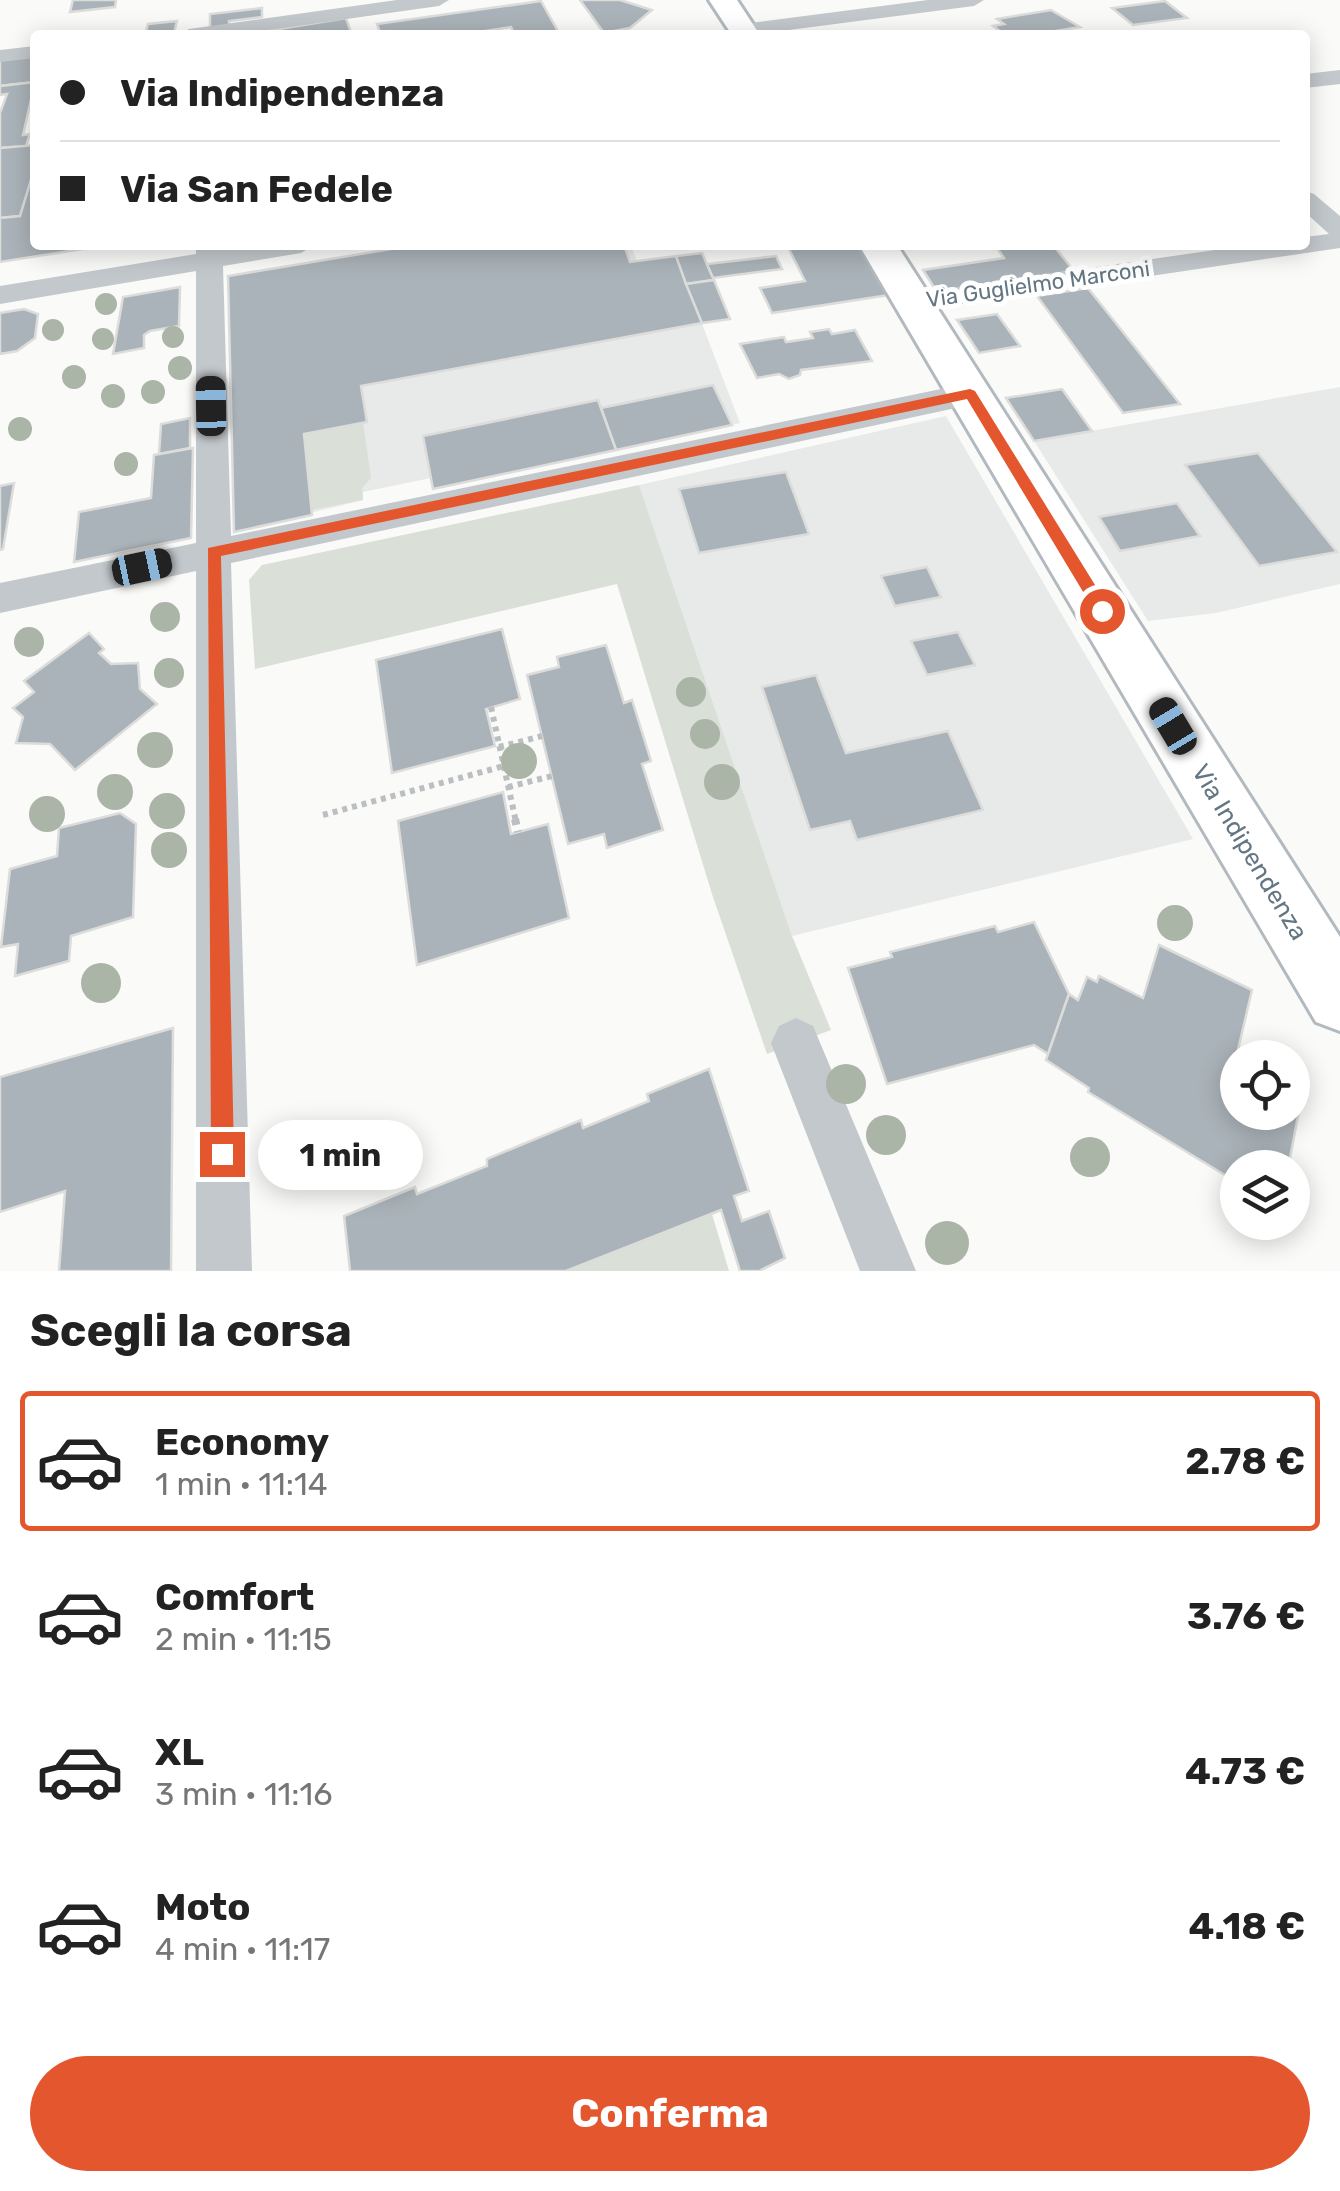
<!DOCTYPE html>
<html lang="it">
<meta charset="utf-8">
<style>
:root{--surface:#fff;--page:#f6f6f6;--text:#222;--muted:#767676;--line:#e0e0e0;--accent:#e4572e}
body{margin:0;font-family:Rubik,sans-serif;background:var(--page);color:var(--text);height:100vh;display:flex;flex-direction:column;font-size:38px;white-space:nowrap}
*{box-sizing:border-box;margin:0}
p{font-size:32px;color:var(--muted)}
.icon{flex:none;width:55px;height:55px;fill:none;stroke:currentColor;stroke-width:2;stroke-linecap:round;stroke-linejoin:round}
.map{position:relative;height:1271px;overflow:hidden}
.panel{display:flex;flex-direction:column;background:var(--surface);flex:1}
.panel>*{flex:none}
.top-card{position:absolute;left:30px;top:30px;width:1280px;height:220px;border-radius:10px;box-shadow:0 5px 25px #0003;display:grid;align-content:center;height:220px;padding:0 30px;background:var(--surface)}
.buttons{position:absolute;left:1220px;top:1040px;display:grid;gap:20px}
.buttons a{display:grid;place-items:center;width:90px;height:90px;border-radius:50%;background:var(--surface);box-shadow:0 5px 25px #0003;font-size:50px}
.end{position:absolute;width:45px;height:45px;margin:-22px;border:12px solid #e4572e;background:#fff;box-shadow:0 0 0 5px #fff}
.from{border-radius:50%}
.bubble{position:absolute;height:70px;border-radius:35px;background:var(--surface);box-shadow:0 5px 25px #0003;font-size:32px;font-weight:700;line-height:70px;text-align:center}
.car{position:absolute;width:30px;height:60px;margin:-30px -15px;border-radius:12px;box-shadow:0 0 8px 2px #0007;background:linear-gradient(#222 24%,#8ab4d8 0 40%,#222 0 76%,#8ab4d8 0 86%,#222 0)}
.top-card b{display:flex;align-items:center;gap:35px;height:95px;font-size:38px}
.top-card b+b{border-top:2px solid var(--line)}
.top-card i{width:25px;height:25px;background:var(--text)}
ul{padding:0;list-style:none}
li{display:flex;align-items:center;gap:30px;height:140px;margin:0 20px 15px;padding:0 10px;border:5px solid transparent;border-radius:10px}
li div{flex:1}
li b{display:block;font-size:38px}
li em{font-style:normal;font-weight:700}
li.active{border-color:var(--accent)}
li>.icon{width:90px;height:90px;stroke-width:1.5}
h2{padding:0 30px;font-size:45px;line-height:120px}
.button{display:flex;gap:20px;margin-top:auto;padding:20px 30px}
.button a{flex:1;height:115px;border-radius:60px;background:var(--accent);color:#fff;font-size:40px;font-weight:700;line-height:115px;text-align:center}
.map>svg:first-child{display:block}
.built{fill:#e8e9e9}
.green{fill:#dadfd7}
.building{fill:#aab3b9;stroke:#dcdcda;stroke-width:2.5}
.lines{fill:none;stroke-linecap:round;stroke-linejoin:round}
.secondary-casing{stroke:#b3babf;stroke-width:6}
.path-far1{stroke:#bbbfc2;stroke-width:6;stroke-dasharray:5 5;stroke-linecap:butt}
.path{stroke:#bbbfc2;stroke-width:8;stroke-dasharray:6 6;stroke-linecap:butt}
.street{fill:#c3c8cc;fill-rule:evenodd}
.secondary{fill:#fff;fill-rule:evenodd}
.tree{fill:#aab4a7}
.route{fill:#e4572e}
.labels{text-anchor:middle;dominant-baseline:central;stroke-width:10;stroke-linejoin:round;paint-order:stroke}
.far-street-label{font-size:22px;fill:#657683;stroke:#fff}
.street-label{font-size:25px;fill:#657683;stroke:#fff}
</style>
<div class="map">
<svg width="1340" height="1271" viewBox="0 0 1340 1271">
<rect width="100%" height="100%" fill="#fafaf8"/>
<!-- built -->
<g class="built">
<polygon points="415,245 631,245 637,262 676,256 740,423 433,489 431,478 363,492 363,500 234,532 228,276"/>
<polygon points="1340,387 1340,584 1216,613 1148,621 1034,441"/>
<polygon points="946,416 1193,839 792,936 639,485"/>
</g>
<!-- green -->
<g class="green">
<polygon points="363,422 371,478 362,488 363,500 311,510 304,434"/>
<polygon points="639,485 792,936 831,1030 767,1054 712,894 617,584 255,669 249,580 262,565"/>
<polygon points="712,1214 729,1271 566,1271"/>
</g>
<!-- building -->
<g class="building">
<polygon points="73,0 116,0 115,7 70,12"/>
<polygon points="580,0 620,0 652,10 630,28 604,33"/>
<polygon points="541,1 560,35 515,35 511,27 459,35 381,35 377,24"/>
<polygon points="1165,1 1187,18 1133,25 1112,8"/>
<polygon points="262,8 262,17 229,21 229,26 210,28 210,14"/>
<polygon points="1051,10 1080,27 1044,33 1047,35 1005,35 993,26 1004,24 997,19"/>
<polygon points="346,18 352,35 243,35"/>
<polygon points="177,21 174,33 145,35 148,24"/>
<polygon points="35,56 35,82 0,86 0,59"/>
<polygon points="35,82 23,135 30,134 26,146 0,148 0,113 7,94 0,95 0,86"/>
<polygon points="35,145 35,167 20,216 0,218 0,148"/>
<polygon points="35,167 35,245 108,245 0,262 0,218 20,216"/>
<polygon points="415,245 624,245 630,262 676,256 702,323 361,386 367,422 304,434 312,515 234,532 228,276"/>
<polygon points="787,245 859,245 889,295 772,313 760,288 805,281"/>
<polygon points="995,245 1053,245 1074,271 937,292 923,270 1004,258"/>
<polygon points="702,253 714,280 686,284 676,256"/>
<polygon points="776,256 782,269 713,278 707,264"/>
<polygon points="714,280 730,319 702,323 686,284"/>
<polygon points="180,287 179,326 150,331 144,335 144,348 113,354 123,297"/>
<polygon points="1088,288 1180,404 1123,413 1037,296"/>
<polygon points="24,309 38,314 35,338 17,351 0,354 0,313"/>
<polygon points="997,314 1020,346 979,353 957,320"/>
<polygon points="829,329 832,334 855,330 872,361 801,370 800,375 789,379 779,374 757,378 740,344 784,337 786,342 813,338 810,332"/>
<polygon points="713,385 732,425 616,450 601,408"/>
<polygon points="1062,389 1092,431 1034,441 1006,398"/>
<polygon points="598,400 616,450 433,489 423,436"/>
<polygon points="190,418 190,448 159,454 161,424"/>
<polygon points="193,448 191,538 74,562 79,512 151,498 154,455"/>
<polygon points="1258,453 1337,552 1259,566 1185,465"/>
<polygon points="786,472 809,534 699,553 679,489"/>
<polygon points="14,483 3,549 0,550 0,486"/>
<polygon points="1177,503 1200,536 1120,551 1099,517"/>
<polygon points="927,567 941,597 895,606 881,576"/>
<polygon points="502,629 520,699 486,709 495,746 392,773 376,660"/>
<polygon points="958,632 975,665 927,675 911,641"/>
<polygon points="89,633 104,649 99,653 111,664 138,663 140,689 157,704 75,770 50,744 16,743 23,717 13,708 34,692 24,681"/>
<polygon points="606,645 624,703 632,700 651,761 642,764 663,830 607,848 604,834 568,844 527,675 559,667 557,657"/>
<polygon points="816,675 846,753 948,731 983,810 857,840 850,821 810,830 762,687"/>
<polygon points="503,792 511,834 548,824 569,918 417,965 398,821"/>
<polygon points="120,813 136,824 133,917 71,936 69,961 15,976 18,944 1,947 10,869 57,856 59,828"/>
<polygon points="1034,922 1069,994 1048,1054 1034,1045 887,1084 848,968 892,957 890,952 995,926 998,932"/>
<polygon points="1159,945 1252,990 1237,1054 1238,1112 1292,1112 1292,1102 1300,1106 1288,1168 1238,1168 1238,1183 1088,1092 1089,1088 1046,1060 1069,994 1078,1000 1087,977 1097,982 1099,976 1143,998"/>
<polygon points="173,1028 171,1271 59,1271 65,1191 0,1212 0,1077"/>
<polygon points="709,1069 749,1191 734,1196 742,1221 769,1211 785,1258 759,1271 740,1271 721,1210 566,1271 350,1271 344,1216 415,1187 417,1194 487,1166 487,1159 581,1120 583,1128 649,1101 647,1094"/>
</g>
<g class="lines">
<!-- secondary casing -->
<g class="secondary-casing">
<g id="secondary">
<polygon points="709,0 737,0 760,35 732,35"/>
<polygon points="859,245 897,245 1340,937 1340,1031 1316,1022"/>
</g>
</g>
<!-- path-far1 -->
<g class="path-far1">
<polyline points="491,707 516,822"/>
<polyline points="499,747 542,736"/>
<polyline points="508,787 552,776"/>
<polyline points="323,815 504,766"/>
</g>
<!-- path -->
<polyline class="path" points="515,819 518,832"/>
<!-- street -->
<g class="street">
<polygon points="397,0 449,0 439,6 233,35 179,35 189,29"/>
<polygon points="928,0 984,0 974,6 751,35 735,34 732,30 742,24"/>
<polygon points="35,46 35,58 0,62 0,50"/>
<polygon points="1340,70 1340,84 1305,88 1305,74"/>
<polygon points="1305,191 1314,194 1340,216 1340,248 914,311 904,308 900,302 904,296 914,293 1250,245 1305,245 1305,237 1329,234 1305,212"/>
<polygon points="196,245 222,245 222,250 252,245 314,245 301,253 223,266 231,536 970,383 981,387 985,394 981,401 970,405 231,563 252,1271 196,1271 196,571 0,613 0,583 196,543 196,271 0,304 0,286 196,254"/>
<polygon points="796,1018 813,1026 916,1271 860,1271 771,1043 779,1026"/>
</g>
<!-- secondary -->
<use href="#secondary" class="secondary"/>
</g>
<!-- trees -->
<g class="tree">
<circle cx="106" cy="304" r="11"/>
<circle cx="53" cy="330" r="11"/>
<circle cx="173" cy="337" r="11"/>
<circle cx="103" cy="339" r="11"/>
<circle cx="180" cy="368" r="12"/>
<circle cx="74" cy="377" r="12"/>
<circle cx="153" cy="392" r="12"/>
<circle cx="113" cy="396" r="12"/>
<circle cx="20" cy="429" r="12"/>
<circle cx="126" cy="464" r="12"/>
<circle cx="165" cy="617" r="15"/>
<circle cx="29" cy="642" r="15"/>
<circle cx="169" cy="673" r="15"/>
<circle cx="691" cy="692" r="15"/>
<circle cx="705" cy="734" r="15"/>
<circle cx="155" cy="750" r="18"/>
<circle cx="519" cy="761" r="18"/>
<circle cx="722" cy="782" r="18"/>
<circle cx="115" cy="792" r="18"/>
<circle cx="167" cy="811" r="18"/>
<circle cx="47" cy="814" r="18"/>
<circle cx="169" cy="850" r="18"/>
<circle cx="1175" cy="923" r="18"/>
<circle cx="101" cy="983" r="20"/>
<circle cx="846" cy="1084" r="20"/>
<circle cx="886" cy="1135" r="20"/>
<circle cx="1090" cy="1157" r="20"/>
<circle cx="947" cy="1243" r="22"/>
</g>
<!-- route -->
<polygon class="route" points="970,389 975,391 1108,606 1108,615 1097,615 967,399 221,556 234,1154 230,1162 222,1166 215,1162 211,1154 208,548"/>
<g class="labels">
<!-- far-street labels -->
<g class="far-street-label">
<text transform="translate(1038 284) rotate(-8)">Via Guglielmo Marconi</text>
</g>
<!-- street labels -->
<g class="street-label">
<text transform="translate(1250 852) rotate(59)">Via Indipendenza</text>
</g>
</g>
</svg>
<div class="buttons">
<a><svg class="icon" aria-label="locate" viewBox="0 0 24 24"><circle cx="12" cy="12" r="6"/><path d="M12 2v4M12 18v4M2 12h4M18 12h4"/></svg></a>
<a><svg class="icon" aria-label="layers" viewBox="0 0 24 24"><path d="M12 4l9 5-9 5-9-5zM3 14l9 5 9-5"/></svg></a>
</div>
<i class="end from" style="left:1102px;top:611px"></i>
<i class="end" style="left:222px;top:1154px"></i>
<div class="bubble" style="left:258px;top:1120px;width:165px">1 min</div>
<i class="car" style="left:211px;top:406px;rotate:359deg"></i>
<i class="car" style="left:142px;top:567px;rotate:78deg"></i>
<i class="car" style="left:1173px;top:726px;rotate:329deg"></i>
<div class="top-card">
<b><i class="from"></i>Via Indipendenza</b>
<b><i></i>Via San Fedele</b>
</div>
</div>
<section class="panel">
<h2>Scegli la corsa</h2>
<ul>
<li class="active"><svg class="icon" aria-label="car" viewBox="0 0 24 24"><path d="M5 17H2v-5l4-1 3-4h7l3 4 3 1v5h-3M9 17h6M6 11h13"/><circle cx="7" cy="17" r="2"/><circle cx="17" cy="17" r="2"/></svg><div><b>Economy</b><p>1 min · 11:14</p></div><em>2.78 €</em></li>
<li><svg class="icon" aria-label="car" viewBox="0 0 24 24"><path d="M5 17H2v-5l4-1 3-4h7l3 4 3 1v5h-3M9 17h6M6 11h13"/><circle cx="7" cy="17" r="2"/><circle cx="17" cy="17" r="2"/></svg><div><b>Comfort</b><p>2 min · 11:15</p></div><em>3.76 €</em></li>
<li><svg class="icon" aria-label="car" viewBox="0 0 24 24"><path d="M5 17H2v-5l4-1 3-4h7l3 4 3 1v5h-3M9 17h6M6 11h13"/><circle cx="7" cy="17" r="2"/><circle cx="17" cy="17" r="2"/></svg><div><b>XL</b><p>3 min · 11:16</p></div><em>4.73 €</em></li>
<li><svg class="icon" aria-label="car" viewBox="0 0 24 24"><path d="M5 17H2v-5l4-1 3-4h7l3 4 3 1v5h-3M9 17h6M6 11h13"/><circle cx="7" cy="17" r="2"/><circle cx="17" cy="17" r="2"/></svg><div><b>Moto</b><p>4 min · 11:17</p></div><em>4.18 €</em></li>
</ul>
<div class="button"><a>Conferma</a></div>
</section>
